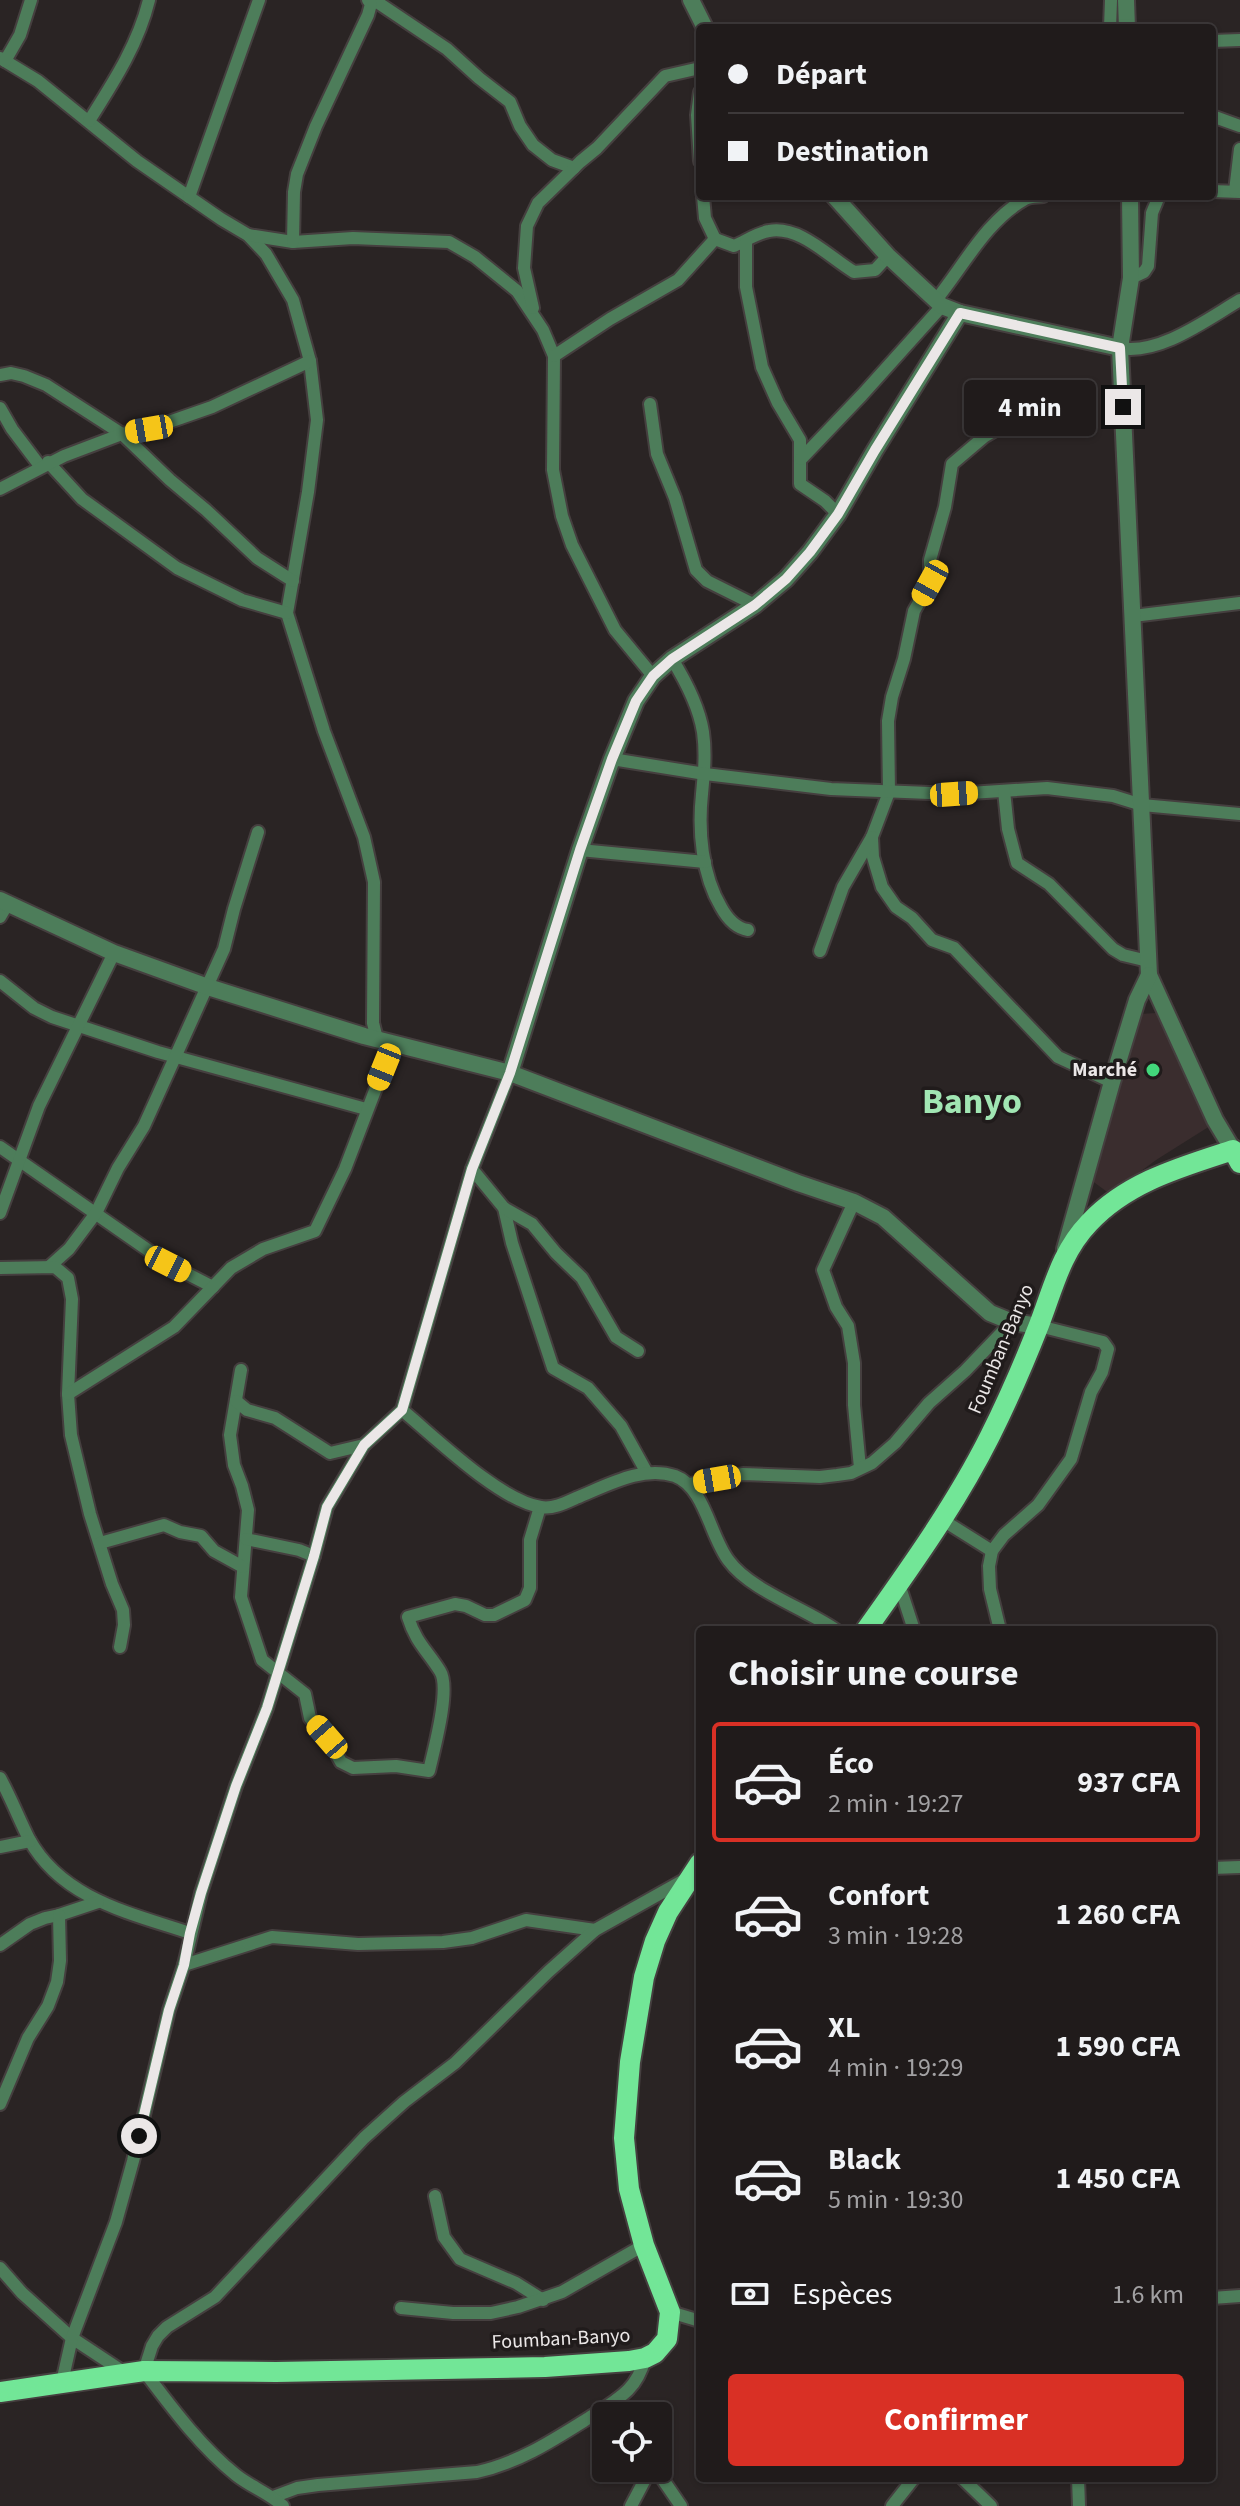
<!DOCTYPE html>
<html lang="fr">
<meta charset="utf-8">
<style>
:root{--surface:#201b1b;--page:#2d2828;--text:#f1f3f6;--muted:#a2a1a3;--line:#3d393a;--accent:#d93025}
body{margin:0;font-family:"Source Sans 3",sans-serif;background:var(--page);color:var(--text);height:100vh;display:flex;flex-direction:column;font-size:30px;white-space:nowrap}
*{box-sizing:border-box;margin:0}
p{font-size:26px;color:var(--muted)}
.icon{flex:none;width:44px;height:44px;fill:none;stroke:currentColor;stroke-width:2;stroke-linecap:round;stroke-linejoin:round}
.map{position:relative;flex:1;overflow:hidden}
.sheet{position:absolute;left:696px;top:1626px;width:520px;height:856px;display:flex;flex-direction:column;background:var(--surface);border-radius:8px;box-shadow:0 2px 6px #0004,0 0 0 2px var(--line)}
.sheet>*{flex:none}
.guide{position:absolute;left:696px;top:24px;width:520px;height:176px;border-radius:8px;box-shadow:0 2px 6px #0004,0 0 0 2px var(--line);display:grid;align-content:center;height:176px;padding:0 32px;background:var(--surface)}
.controls{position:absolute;left:592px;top:2402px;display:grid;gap:16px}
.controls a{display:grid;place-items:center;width:80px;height:80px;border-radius:8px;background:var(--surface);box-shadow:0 2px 6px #0004,0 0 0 2px var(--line);font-size:40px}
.end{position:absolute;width:36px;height:36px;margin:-18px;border:10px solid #ebe7e7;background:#111;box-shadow:0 0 0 4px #111}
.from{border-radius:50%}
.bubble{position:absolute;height:56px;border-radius:8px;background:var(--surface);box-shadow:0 2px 6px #0004,0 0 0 2px var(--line);font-size:26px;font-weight:700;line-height:56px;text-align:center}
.car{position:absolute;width:24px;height:48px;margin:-24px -12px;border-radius:10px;box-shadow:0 0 6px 2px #0007;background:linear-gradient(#f5c518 24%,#345 0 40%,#f5c518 0 76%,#345 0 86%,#f5c518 0)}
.guide b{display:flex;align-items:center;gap:28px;height:76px;font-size:30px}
.guide b+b{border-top:2px solid var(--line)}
.guide i{width:20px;height:20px;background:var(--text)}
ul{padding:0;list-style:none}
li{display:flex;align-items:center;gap:24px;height:120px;margin:0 16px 12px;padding:0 16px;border:4px solid transparent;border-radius:8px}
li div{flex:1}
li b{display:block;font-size:30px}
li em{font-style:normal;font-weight:700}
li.selected{border-color:var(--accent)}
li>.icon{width:72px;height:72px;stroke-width:1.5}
h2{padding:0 32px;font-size:36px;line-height:96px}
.pay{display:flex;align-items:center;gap:20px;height:88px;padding:0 32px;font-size:30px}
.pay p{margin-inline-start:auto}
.primary-button{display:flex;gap:16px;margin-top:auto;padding:16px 32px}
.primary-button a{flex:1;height:92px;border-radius:8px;background:var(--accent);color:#fff;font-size:32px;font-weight:700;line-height:92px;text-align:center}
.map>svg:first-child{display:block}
.built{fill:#3a2d2e}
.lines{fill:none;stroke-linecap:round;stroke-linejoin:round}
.minor-casing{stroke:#453f3f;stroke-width:16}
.tertiary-casing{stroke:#453f3f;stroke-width:20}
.trunk-casing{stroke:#453f3f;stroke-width:24}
.minor{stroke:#4d7d5a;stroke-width:12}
.tertiary{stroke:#4d7d5a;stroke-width:16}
.trunk{stroke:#72e697;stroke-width:20}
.route{stroke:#ebe7e7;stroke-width:10}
.poi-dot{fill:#42d77b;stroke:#201b1b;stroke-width:3}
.labels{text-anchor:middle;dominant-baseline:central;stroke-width:7;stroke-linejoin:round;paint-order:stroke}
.poi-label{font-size:20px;font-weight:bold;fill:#ebe7e7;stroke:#201b1b;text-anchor:end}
.street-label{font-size:20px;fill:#ebe7e7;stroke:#201b1b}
.town-label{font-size:36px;font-weight:bold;fill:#a1e6b3;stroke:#201b1b}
</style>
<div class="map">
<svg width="1240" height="2506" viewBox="0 0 1240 2506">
<rect width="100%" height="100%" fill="#2a2424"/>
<!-- built -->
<polygon class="built" points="1156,1013 1210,1126 1156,1160 1110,1194 1091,1180 1140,1014"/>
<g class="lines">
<!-- minor casing -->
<g class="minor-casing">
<g id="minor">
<polyline points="374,0 447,49 479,78 510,102 520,126 533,145 552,160 574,168"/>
<polyline points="1110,28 1111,0"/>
<polyline points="1212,41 1240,40"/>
<polyline points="0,58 38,81 137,161 221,219 248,235 266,254 293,300 310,361 317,420 308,492 287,613 324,731 364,837 374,882 373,1023 377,1039"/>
<polyline points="5,61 20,35 31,0"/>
<polyline points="700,92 697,115 700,161"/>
<polyline points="1212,116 1240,126"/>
<path d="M89 121C113 83 138 45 149 0"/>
<polyline points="1212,191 1240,192"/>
<polyline points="1235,191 1240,149"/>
<polyline points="189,197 259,0"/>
<polyline points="248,235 293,242 353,238 449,242 475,257 517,291 543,330 554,356 553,470 562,516 572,545 615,630 653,676"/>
<path d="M715 239 734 246C746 241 757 233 769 231 800 225 830 258 854 272L875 270 888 256"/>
<polyline points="746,241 746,287 762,367 778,403 800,440 800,484 825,501 838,514"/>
<polyline points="293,242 294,192 297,174 316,126 368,15 371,4 368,0"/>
<polyline points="1131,278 1144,272 1148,266 1152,213 1159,196"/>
<path d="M936 300C963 267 986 221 1025 199 1031 196 1037 197 1043 196"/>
<polyline points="533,308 524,268 527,226 538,203 580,162 597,148 665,76 700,68"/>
<path d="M1120 348C1160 355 1206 320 1240 300"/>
<polyline points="554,356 610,319 678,280 715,239 705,218 703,196"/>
<polyline points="0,375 11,373 24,376 46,385 122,434 170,480 206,510 257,558 293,581"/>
<polyline points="1048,403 1046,406 1009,422 985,436 952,464 945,507 930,560 930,583 914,611 904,659 892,697 888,721 889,792 872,837 873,857 882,887 896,907 912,918 932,940 954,948 1058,1057 1112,1082"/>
<polyline points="650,404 657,454 675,498 696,570 707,581 755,605"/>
<polyline points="0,408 12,429 40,466"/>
<polyline points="801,459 862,395 942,306"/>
<polyline points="48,462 82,499 177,568 242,600 287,613"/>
<polyline points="0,489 64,456 122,434 149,429 212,407 310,361"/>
<polyline points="1133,616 1240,603"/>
<path d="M672 659C685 680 699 707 703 732 706 753 704 773 702 794 698 831 702 875 721 907 727 918 735 928 748 930"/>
<polyline points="612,759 705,774 831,789 954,794 1047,788 1113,796 1142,805 1240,814"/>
<polyline points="1004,791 1008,829 1017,863 1049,884 1113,949 1123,955 1148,961"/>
<polyline points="580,850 705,862"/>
<polyline points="0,917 7,905"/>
<polyline points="820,951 843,887 872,837"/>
<polyline points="0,981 34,1008 52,1017 158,1052 366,1109"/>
<polyline points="0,1147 168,1264 213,1287"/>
<polyline points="472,1169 504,1208 512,1243 553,1368 588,1388 621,1426 647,1473"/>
<polyline points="854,1202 823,1270 836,1307 848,1326 854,1363 854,1405 860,1468"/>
<polyline points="504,1208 532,1224 556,1253 582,1278 616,1337 638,1351"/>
<polyline points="0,1213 39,1106 114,953"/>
<polyline points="50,1266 69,1249 96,1213 118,1168 144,1126 224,949 234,909 258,832"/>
<polyline points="0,1268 55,1267 68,1278 72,1299 68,1394 71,1435 90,1514 112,1584 123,1610 124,1625 120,1647"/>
<path d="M241 1370 230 1435 234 1465 242 1486 248 1510 241 1597 262 1660 305 1694 310 1718 327 1737 341 1762 353 1768 396 1766 429 1771C434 1749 451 1688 440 1671 427 1650 416 1643 408 1617L455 1604 466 1606 485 1615H494L525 1600 530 1588V1540L540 1507"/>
<polyline points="68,1394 174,1327 231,1268 263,1249 315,1231 345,1169 384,1067 386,1041"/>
<polyline points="236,1401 247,1410 275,1418 330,1453 364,1445"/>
<path d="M402 1410C436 1438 500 1501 541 1507 553 1509 565 1503 576 1498 606 1486 642 1465 675 1476 705 1487 710 1537 729 1561 750 1590 806 1609 836 1630"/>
<polyline points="690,1484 743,1474 820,1477 837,1475 851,1473 872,1463 895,1443 929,1403 965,1371 1012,1322"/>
<polyline points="941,1519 992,1551"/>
<polyline points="246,1539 299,1550 314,1556"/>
<polyline points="100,1543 164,1525 180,1532 201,1536 214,1551 243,1567"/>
<polyline points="899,1584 914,1630"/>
<polyline points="1000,1630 990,1589 989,1566 992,1551 1004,1535 1038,1505 1071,1459 1091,1392 1102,1372 1108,1349 1103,1342 1039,1326"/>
<path d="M0 1778C11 1798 19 1819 29 1839 62 1899 130 1913 190 1933"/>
<polyline points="0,1847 30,1841"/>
<polyline points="1212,1868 1240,1867"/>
<polyline points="0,1945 30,1924 45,1918 59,1915 98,1902"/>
<polyline points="184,1965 272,1937 358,1944 443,1942 472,1938 526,1920 595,1930"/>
<polyline points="0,2104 28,2038 48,2006 57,1982 60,1961 59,1915"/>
<polyline points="435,2196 444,2237 460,2259 516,2283 543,2300"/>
<polyline points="0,2268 22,2293 72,2338 125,2373"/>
<polyline points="1212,2298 1240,2296"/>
<polyline points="401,2308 453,2313 491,2313 518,2307 562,2292 644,2245"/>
<polyline points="670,2312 700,2321"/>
<polyline points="62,2382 72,2338 116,2222 133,2161 169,2010 184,1965 201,1893 236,1786 267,1708 314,1556 327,1507 364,1445 402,1410 472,1169 510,1073"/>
<polyline points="616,2400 624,2416"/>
<polyline points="655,2468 681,2506"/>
<polyline points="962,2478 991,2506"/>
<polyline points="1078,2478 1079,2506"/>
<path d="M273 2497 297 2488 318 2485 477 2472C518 2463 552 2441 587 2419 601 2410 616 2402 628 2390 637 2381 642 2370 645 2358"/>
<path d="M283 2506C269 2493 251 2487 236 2475 200 2446 172 2408 144 2371L152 2346 158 2336 167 2327 215 2297 364 2138 404 2102 455 2063 548 1972 595 1930 686 1879"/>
<polyline points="631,2506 651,2468"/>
<polyline points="892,2506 914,2478"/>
</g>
</g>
<!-- tertiary casing -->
<g class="tertiary-casing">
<g id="tertiary">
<polyline points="691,0 705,28"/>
<polyline points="1126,0 1127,28"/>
<polyline points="834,196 888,256 942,306 960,313 1120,348"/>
<polyline points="1130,196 1131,278 1120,348 1149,975 1215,1120 1233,1150"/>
<polyline points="0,900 114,953 208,987 364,1036 510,1073 798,1183 854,1202 883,1217 990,1313 1012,1322 1039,1326"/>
<polyline points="510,1073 580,850 612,759 636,701 653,676 672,659 755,605 786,579 810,552 838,514 875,450 960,313"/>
<polyline points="1065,1249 1112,1082 1137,1000 1149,975"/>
</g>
</g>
<!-- trunk casing -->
<g class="trunk-casing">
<g id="trunk">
<path d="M866 1630C910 1568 956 1504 990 1436 1008 1400 1024 1363 1039 1325 1053 1289 1061 1252 1089 1223 1127 1182 1181 1167 1233 1150L1240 1163"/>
<polyline points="0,2392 144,2371 276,2372 545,2367 629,2361 645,2358 655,2353 667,2339 670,2312 644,2245 629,2189 624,2138 630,2062 644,1977 655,1941 668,1912 700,1863"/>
</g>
</g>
<!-- minor -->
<use href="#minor" class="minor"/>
<!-- tertiary -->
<use href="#tertiary" class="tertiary"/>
<!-- trunk -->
<use href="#trunk" class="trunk"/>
</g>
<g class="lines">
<!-- route -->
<polyline class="route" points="139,2136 169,2010 184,1965 190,1933 201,1893 236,1786 267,1708 314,1556 327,1507 364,1445 402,1410 472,1169 510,1073 580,850 612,759 636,701 653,676 672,659 755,605 786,579 810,552 838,514 875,450 960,313 1120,348 1123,407"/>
</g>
<!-- markers -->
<circle class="poi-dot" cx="1153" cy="1070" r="8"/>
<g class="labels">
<!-- poi labels -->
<g class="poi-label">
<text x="1137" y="1070">Marché</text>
</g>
<!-- street labels -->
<g class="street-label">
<text transform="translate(1001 1349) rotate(-67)">Foumban-Banyo</text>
<text transform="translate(561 2339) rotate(-3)">Foumban-Banyo</text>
</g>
<!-- town labels -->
<g class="town-label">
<text x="972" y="1101">Banyo</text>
</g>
</g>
</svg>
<div class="controls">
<a><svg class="icon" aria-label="locate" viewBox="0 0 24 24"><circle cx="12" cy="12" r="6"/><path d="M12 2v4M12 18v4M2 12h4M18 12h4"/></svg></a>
</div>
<i class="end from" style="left:139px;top:2136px"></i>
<i class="end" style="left:1123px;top:407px"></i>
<div class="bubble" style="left:964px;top:380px;width:132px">4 min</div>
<i class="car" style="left:149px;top:429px;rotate:260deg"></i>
<i class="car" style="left:930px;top:583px;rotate:209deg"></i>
<i class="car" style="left:954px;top:794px;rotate:86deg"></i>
<i class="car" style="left:384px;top:1067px;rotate:202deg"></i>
<i class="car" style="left:168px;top:1264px;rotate:117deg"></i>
<i class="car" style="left:717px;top:1479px;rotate:260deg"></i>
<i class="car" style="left:327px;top:1737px;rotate:319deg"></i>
<div class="guide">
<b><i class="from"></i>Départ</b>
<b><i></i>Destination</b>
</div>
<section class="sheet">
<h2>Choisir une course</h2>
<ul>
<li class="selected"><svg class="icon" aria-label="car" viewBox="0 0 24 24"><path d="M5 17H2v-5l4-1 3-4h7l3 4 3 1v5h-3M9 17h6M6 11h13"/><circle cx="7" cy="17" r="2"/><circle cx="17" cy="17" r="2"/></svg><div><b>Éco</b><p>2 min · 19:27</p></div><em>937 CFA</em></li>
<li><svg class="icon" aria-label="car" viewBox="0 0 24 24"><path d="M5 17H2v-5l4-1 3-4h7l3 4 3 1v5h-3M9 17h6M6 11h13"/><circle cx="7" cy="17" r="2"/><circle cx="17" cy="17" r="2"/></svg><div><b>Confort</b><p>3 min · 19:28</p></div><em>1 260 CFA</em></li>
<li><svg class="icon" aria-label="car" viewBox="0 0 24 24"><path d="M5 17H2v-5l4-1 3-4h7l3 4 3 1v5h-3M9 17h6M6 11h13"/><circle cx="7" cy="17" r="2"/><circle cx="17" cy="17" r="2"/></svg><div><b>XL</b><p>4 min · 19:29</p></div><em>1 590 CFA</em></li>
<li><svg class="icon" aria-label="car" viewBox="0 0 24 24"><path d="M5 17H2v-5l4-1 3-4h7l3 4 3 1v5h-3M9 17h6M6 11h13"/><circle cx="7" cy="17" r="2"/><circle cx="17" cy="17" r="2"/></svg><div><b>Black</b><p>5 min · 19:30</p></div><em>1 450 CFA</em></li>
</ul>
<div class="pay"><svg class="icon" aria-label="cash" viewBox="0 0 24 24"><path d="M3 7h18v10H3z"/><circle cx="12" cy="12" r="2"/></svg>Espèces<p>1.6 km</p></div>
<div class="primary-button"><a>Confirmer</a></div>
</section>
</div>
